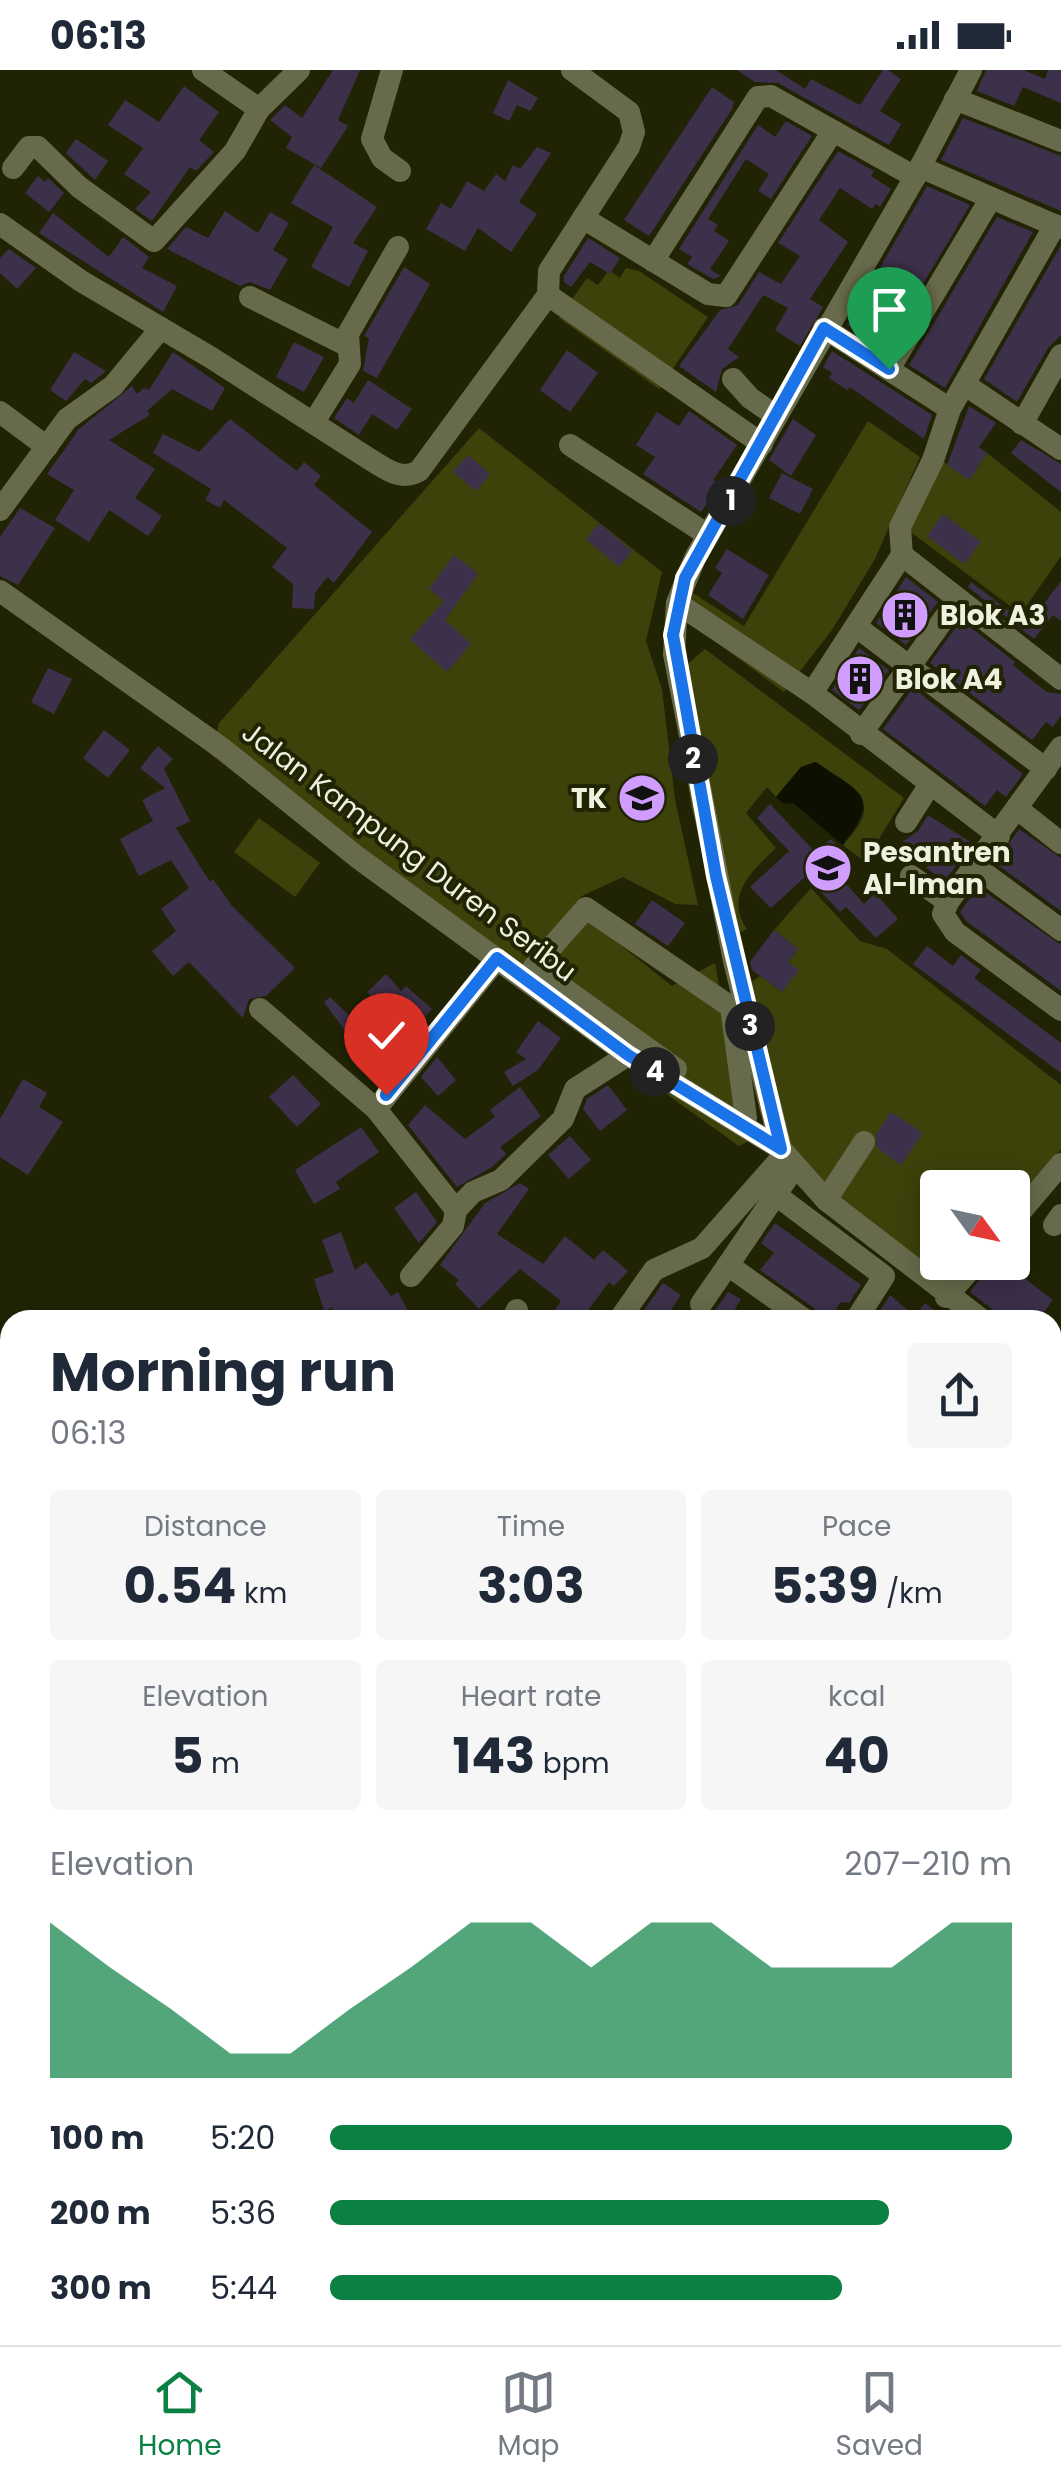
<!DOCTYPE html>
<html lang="en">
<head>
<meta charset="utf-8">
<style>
	:root { --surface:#fff; --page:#f6f6f7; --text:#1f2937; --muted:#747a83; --line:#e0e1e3; --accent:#0b8043 }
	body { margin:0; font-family:Poppins,sans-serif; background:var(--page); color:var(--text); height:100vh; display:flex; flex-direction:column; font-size:38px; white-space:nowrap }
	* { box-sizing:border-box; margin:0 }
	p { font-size:32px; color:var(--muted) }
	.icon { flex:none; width:55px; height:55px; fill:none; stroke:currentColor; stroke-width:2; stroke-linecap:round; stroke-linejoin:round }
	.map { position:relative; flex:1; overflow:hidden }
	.details { position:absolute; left:0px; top:1240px; width:1062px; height:1035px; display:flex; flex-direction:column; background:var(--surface); border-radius:30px 30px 0 0; box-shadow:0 5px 25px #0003 }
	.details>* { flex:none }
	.needle { width:65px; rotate:123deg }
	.tools { position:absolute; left:920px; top:1100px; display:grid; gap:20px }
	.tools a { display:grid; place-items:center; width:110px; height:110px; border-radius:10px; background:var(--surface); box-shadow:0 5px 25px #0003; font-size:50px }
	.pin { position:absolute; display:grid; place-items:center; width:85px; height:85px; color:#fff; margin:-102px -42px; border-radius:50% 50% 50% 0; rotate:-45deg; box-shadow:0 0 10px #0007 }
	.pin .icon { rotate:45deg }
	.km { position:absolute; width:50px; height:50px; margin:-25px; border-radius:50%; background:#222; color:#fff; font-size:28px; line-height:50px; text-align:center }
	.round { display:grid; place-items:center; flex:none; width:105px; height:105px; border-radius:10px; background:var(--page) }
	.headline { display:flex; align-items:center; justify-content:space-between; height:170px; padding:0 50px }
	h1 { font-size:55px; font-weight:700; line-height:75px }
	.stats { display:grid; grid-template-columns:repeat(3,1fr); gap:15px; height:170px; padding:10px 50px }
	.stats div { display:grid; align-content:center; border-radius:10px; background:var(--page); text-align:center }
	.stats b { font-size:50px; font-weight:700 }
	.stats small { font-size:28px; font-weight:400 }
	.stats p { font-size:28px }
	.chart { height:280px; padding:20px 50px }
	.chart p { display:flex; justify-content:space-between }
	.chart svg { width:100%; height:180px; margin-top:10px; fill:var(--accent); opacity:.7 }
	ul { padding:0 50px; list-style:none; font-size:32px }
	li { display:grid; grid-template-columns:160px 120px 1fr; align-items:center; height:75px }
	li i { height:25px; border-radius:12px; background:var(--accent) }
	.status { display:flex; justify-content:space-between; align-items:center; height:70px; padding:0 50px; background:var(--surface); direction:ltr }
	.status svg { height:28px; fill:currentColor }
	.tab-bar { display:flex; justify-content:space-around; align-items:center; height:140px; border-top:2px solid var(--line); background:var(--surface); font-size:28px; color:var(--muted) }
	.tab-bar a { display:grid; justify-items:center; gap:5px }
	.tab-bar .current { color:var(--accent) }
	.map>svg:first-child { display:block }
	.green { fill:#3d410a }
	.water { fill:#0d0f01 }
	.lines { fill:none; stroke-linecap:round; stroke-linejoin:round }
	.canal { stroke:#0d0f01; stroke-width:20 }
	.building { fill:#3d304a }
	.minor { stroke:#676b4b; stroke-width:22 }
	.route-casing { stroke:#fff; stroke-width:20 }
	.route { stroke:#1a73e8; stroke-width:12 }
	.labels { text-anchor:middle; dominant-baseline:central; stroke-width:8; stroke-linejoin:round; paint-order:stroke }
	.poi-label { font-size:28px; font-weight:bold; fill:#eff1df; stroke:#212305; text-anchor:start }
	.street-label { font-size:28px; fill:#eff1df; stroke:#212305 }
</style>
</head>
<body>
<div class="status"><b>06:13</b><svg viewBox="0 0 49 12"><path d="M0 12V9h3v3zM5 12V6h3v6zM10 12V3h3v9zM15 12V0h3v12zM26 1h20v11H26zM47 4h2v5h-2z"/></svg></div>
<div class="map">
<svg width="1061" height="2275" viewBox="0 0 1061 2275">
	<rect width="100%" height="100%" fill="#212305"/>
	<!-- green -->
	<g class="green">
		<polygon points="626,198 639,201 708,247 659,319 559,248 587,208 598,215 609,200 620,208"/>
		<polygon points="868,351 920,387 875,489 832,560 784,622 676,543 679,514 744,556"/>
		<polygon points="479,358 662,502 646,571 662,619 675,729 698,835 675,834 623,807 582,826 513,913 211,685 219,653"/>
		<polygon points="987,383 1061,442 1061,486 1021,544 901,455 940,389 969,410"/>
		<path d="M705 579 904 728 865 792 843 775C855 760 872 745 860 725L816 692 801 697 776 727 767 717 746 743 776 778C752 801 724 826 747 859L727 868 691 736 686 689 668 611Z"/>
		<polygon points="259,748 320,793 295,827 234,782"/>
		<polygon points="811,818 860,871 887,879 1061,1015 1061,1079 1013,1142 1012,1118 938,1118 938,1192 968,1193 940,1223 772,1096 737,921 760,906 782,922 798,900 788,892 798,879 774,860"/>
		<polygon points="584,846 672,916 715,893 747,1072 739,1076 524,922"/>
	</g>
	<!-- water -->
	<path class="water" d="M816 692C860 723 882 724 843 775L793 733 784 734 776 727 801 697Z"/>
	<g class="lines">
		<!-- canal -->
		<polyline class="canal" points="1052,1957 1061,1960"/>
	</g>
	<!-- building -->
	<g class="building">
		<polygon points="333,0 360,0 338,50 348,56 321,98 286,78 292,67 270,50 285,35 302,48"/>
		<polygon points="737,0 776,0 805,19 811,9 860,35 883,0 888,0 901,9 880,41 901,54 889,75 778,13 755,12"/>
		<polygon points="986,0 1024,0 1045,9 1048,0 1061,0 1061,33 1023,17 1014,36 977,21"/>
		<polygon points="508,10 538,28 530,41 517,35 509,51 493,43"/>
		<polygon points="184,16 219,42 199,70 214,82 196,101 190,97 152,151 135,139 151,122 124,104 143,78 108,55 125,30 159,52"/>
		<polygon points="712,17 734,32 732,39 649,166 624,150"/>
		<polygon points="963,48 1061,86 1061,141 941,90"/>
		<polygon points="786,51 812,66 771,129 758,121 769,104 746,89 708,149 718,155 714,161 729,171 710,199 721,206 713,209 687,194 692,187 679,179 758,55 775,67"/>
		<polygon points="76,69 108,91 95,110 66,83"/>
		<polygon points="537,77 551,83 519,132 537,144 511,182 478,158 465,181 426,159 441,133 451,139 467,111 484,121 496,104 505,111 513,95 520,99"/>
		<polygon points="838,81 874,101 871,106 891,119 880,137 876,134 872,139 840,118 819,150 848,172 810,229 823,237 800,276 775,260 788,238 763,225 728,279 739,287 722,299 716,322 679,296 720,240 738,235 759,202 781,214 800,186 778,173"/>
		<polygon points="314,95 377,137 353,173 368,181 349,217 311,197 333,157 291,133"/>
		<polygon points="38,106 45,112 48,108 64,123 49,142 25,123"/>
		<polygon points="927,116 970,135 884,279 847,255"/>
		<polygon points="225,141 258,163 270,142 289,153 273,180 288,189 270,220 250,212 240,216 167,179 186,157 208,168"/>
		<polygon points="53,143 109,187 123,167 149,187 142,198 177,216 163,242 39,163"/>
		<polygon points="997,147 1033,162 945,318 909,295"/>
		<polygon points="588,168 620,188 610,204 590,192 571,217 564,212 564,206"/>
		<polygon points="1061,175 1061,265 1048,278 1017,332 984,309"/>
		<polygon points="9,179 36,198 17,219 0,203 0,188"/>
		<polygon points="404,197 430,214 377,308 363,301 369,268 364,266"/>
		<polygon points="294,272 324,287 304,322 276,307"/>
		<polygon points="567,280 598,303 570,342 540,320"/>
		<polygon points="832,281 932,345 924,369 850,317 847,320 829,308 832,303 823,297"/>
		<polygon points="74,282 106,301 91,313 85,309 66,331 50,320"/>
		<polygon points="173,282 225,318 212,341 172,319 147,341 150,345 109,370 155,399 135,428 162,446 148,466 109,440 89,472 55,450 74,420 47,404 79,359 132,316 137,324 144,318 149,320"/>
		<polygon points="368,310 412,339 397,360 372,344 359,365 334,348 347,328 354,333"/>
		<polygon points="969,336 996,353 979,377 987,383 969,410 947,395"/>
		<polygon points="689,341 737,375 713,410 720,414 701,442 643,404 655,387 636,375 657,342 679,356"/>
		<polygon points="230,349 297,401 304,392 321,406 314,415 372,462 334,513 327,507 315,523 314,539 292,538 293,514 272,497 287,478 224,430 220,438 205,430 211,419 153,383 163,364 199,382"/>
		<polygon points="793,349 816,365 791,406 769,390"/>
		<polygon points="1021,370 1061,394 1061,422 1011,383"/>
		<polygon points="468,385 490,404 476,421 453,402"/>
		<polygon points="782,403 813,419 800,444 769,428"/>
		<polygon points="20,438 55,458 18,515 0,506 0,467"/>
		<polygon points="943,444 981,472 964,494 927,466"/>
		<polygon points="599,453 632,481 619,497 586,469"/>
		<polygon points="727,479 769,505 743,549 708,525 722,503 715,498"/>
		<polygon points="454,485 478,504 445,550 471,574 447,602 410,569 444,531 429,519"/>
		<polygon points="906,507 938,532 906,575 876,553"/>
		<polygon points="1061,511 1061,551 1053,545 1034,569 968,517 971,512 1028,555"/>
		<polygon points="961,550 1015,592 1013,595 1026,606 1047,622 1061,624 1061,645 1053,657 1046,652 1032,670 930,593"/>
		<polygon points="859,578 889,600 859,640 832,620"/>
		<polygon points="48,598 72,609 54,644 31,632"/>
		<polygon points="913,618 1023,704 1006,727 997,720 985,736 883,659"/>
		<polygon points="104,660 130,680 108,708 83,688"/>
		<polygon points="158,676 173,689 164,699 190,751 176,758 210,812 213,809 232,836 295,898 266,926 249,929 243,948 189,892 173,906 152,881 176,861 161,839 189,818 171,790 139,806 120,769 153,751 142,730 165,718 140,698"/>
		<polygon points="770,734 815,782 831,769 846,785 833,799 864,834 875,823 898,849 876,868 846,837 840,842 806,806 771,838 750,817 789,781 757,748"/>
		<polygon points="928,745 972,773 945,811 926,798 930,793 902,772 918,761"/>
		<polygon points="1019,759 1061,788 1061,841 995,793"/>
		<polygon points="978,817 1061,875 1061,921 966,851 960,842"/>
		<polygon points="652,830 685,853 668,876 635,854"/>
		<polygon points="774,860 798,879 788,892 799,900 782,922 752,900 750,892"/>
		<polygon points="927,876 953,896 961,885 981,900 974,908 1061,973 1061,1003 913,894"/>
		<polygon points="386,904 401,921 406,916 432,939 414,959 409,955 364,987 324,932 330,927 353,949 377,932 367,922"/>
		<polygon points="538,951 561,968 538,1000 513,1016 504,1002 526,989 516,982"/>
		<polygon points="437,987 456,1010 438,1026 421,1007"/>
		<polygon points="293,1005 321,1034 297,1057 269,1027"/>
		<polygon points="23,1009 47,1023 39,1037 63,1052 28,1105 0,1087 0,1049"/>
		<polygon points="608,1015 627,1040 600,1061 583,1039 587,1029"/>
		<polygon points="520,1017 541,1046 500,1077 506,1084 492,1097 457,1117 408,1055 425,1035 465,1069 495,1047 490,1040"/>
		<polygon points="891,1042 923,1063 901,1095 877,1078 876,1064"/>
		<polygon points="361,1057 379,1082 336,1112 340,1119 314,1134 295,1100"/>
		<polygon points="570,1066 591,1090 569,1109 548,1085"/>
		<polygon points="520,1113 529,1119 497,1164 543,1194 565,1166 594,1190 603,1180 628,1201 614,1216 609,1212 581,1250 567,1250 554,1241 561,1231 520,1199 479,1239 455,1214 459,1210 440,1195 485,1133"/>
		<polygon points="416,1122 437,1152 419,1173 394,1138"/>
		<polygon points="775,1153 861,1215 849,1233 841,1232 828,1250 820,1250 814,1238 760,1200 774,1183 761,1173"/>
		<polygon points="341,1162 355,1200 366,1192 391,1226 398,1222 413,1250 338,1250 332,1238 324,1241 314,1209 334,1202 322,1170"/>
		<polygon points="992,1192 1022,1192 1015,1201 1053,1230 1038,1250 997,1250 992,1239 970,1222"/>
		<polygon points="663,1213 681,1225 664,1250 637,1250"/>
		<polygon points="728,1222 741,1229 729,1250 698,1250 713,1243"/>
		<polygon points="890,1225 915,1246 925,1233 946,1250 874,1250"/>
	</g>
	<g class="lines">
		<!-- minor -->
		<g class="minor">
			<polyline points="203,0 259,39 299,0"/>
			<polyline points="392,0 372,69 382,88 400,101"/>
			<polyline points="955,29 1061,71"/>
			<polyline points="920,97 1061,158"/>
			<polyline points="13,98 29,77 38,77 79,117 154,171 235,81 259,39"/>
			<polyline points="583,148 708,224 726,226 833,61"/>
			<path d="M0 154 81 211 210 287 371 390C388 400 401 411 419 401L548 225 549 201 629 77 634 62 629 42 572 0"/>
			<polyline points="653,191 758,27 771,26 915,107"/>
			<polyline points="548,225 762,374"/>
			<polyline points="250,227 346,275"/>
			<polyline points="824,258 950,339"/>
			<polyline points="889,299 991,128"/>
			<polyline points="733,309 750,328 776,346"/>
			<polyline points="964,314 1061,379"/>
			<polyline points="0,342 47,377"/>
			<polyline points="314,352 350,294 348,264 398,177"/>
			<polyline points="1022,354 1061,285"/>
			<polyline points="570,375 708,465"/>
			<polyline points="0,440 67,349 113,316 161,258"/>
			<polyline points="902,485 1061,609"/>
			<polyline points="0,521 223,679 357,787 628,985 781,1079 826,1130 982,1250"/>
			<polyline points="677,533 812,623 999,766"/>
			<polyline points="858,558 1046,699"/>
			<polyline points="812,623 902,485 900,457 933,390 950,339 1055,155"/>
			<polyline points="861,664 956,532"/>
			<polyline points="1061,677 948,832 943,844 955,862 1061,940"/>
			<polyline points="1019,740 1061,773"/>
			<polyline points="906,752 929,716"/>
			<polyline points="976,797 1061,860"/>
			<polyline points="911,806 948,832"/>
			<polyline points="260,939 376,1039"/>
			<polyline points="676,999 534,897 586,838 731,937 746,1048"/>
			<polyline points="781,1079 734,891 674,584 677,533 695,488 915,107 971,0"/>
			<polyline points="794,1098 728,1195 805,1250"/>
			<polyline points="776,1125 884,1206 856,1250"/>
			<polyline points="826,1130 864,1072"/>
			<polyline points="456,1140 473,1122 501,1110 563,1049 575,1019 628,985"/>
			<polyline points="1012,1152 1061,1094"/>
			<polyline points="1054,1155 1061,1145"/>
			<polyline points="411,1206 453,1156 456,1140 376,1039 497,889"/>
			<polyline points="946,1227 977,1192"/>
			<polyline points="701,1234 728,1195"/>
			<polyline points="512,1250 517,1240"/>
			<polyline points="619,1250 654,1200 702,1178 784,1085"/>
			<polyline points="1052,1292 1061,1297"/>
			<polyline points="0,1296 4,1299 0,1334"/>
			<polyline points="0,1406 10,1409"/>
			<polyline points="0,1538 10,1527"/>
			<polyline points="1052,1543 1061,1542"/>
			<polyline points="1052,1661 1061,1668"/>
			<polyline points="0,1724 10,1733"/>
			<polyline points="0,1981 10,1982"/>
			<polyline points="0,2131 10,2114"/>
			<polyline points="0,2190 10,2199"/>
			<polyline points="107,2265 118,2275"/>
			<polyline points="621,2265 635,2275"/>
			<polyline points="260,2275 271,2265"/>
			<polyline points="380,2275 388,2265"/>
		</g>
	</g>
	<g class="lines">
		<!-- route casing -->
		<g class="route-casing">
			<polyline id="route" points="386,1025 497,888 628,985 781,1079 716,806 673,565 685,508 824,258 889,299"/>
		</g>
		<!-- route -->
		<use href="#route" class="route"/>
	</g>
	<!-- icons -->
	<defs>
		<g id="building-disc" transform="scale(2.5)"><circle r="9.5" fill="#d09dff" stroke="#212305"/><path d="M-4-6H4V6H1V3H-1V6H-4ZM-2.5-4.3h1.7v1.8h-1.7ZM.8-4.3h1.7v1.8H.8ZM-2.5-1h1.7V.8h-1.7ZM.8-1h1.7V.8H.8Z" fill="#111"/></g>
		<g id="school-disc" transform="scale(2.5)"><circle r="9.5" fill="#d09dff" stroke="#212305"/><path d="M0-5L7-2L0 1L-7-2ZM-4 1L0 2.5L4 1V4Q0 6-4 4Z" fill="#111"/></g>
	</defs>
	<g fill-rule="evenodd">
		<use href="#building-disc" x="905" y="545"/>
		<use href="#building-disc" x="860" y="609"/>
		<use href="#school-disc" x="642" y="728"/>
		<use href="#school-disc" x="828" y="798"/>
	</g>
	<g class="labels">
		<!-- poi labels -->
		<g class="poi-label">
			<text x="940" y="545">Blok A3</text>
			<text x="895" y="609">Blok A4</text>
			<text x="607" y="728" text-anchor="end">TK</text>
			<text x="863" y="782">Pesantren<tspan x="863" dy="32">Al-Iman</tspan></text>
		</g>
		<!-- street labels -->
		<g class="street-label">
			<text transform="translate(409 782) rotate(37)">Jalan Kampung Duren Seribu</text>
		</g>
	</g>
</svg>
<div class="tools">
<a><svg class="needle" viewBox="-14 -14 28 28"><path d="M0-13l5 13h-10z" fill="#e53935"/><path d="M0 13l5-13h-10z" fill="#747a83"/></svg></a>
</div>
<div class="pin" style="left:889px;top:299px;background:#1e9e55"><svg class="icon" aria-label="arrive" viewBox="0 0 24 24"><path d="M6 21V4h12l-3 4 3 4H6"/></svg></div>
<div class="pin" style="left:386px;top:1025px;background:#d93025"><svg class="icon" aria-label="check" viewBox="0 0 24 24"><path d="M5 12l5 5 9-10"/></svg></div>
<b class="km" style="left:731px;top:431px">1</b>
<b class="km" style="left:693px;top:689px">2</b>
<b class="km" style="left:750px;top:956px">3</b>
<b class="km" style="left:655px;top:1002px">4</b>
<section class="details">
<div class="headline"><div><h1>Morning run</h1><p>06:13</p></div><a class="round"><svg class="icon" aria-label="share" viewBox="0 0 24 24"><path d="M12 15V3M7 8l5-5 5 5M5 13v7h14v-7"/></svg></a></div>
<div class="stats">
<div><p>Distance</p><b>0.54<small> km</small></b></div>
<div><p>Time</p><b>3:03</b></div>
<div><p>Pace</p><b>5:39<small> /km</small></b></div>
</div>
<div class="stats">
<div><p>Elevation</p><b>5<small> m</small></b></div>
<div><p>Heart rate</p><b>143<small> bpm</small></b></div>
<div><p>kcal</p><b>40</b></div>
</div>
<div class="chart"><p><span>Elevation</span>207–210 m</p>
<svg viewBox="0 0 160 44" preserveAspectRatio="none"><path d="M0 44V6L10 17L20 27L30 38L40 38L50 27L60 17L70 6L80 6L90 17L100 6L110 6L120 17L130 17L140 17L150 6L160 6V44z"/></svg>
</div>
<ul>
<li><b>100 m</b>5:20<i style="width:100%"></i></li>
<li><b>200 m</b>5:36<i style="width:82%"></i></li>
<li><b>300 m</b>5:44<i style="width:75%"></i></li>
</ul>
</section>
</div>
<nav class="tab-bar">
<a class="current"><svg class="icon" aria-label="home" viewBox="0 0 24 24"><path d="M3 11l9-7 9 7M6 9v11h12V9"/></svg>Home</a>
<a><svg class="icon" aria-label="map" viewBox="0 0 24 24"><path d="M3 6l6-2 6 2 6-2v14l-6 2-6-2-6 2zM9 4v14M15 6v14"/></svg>Map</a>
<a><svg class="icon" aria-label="saved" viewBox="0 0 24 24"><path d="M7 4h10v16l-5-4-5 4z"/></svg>Saved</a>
</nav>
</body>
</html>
